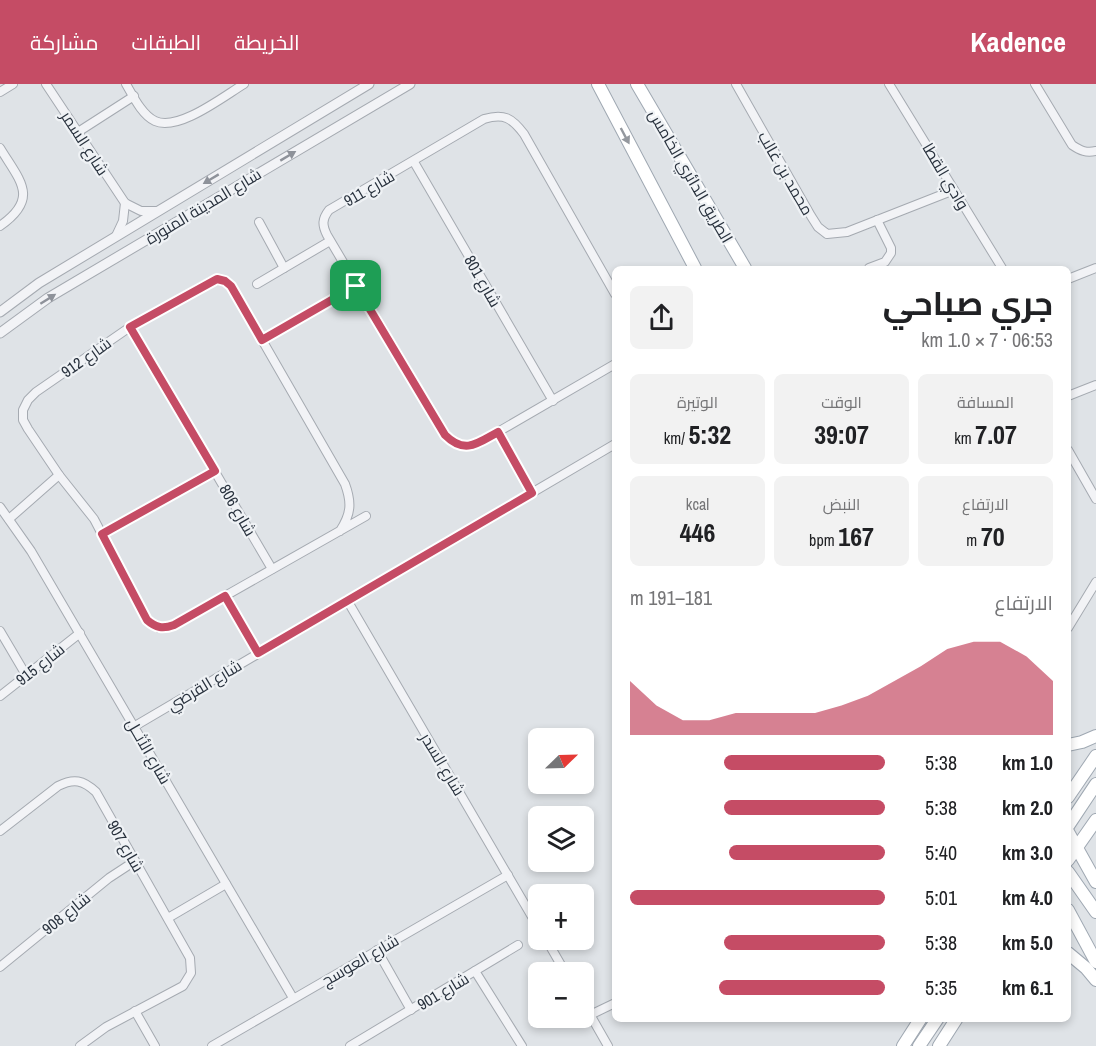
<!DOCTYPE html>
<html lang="ar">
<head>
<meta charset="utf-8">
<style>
	:root { --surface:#fff; --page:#f2f2f2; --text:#202124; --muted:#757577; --accent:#c54c65 }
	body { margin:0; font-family:"Archivo Narrow",Cairo,sans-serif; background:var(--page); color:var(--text); direction:rtl; height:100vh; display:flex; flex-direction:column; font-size:22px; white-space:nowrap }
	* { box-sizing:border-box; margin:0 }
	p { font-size:20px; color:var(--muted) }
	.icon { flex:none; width:33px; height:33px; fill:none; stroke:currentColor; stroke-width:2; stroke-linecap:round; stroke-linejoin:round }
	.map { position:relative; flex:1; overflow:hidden; direction:ltr }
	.drawer { position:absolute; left:612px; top:182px; width:459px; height:756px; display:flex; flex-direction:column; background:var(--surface); border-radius:9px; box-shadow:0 3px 9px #0003; direction:rtl }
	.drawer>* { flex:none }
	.needle { width:39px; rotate:67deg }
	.fabs { position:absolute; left:528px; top:644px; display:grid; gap:12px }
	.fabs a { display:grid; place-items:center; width:66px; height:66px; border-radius:9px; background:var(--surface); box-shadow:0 3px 9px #0003; font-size:30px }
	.pin { position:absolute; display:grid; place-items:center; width:51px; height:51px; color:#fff; margin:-26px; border-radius:12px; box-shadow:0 3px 9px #0006 }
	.round { display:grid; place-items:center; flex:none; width:63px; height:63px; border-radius:9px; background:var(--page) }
	.summary { display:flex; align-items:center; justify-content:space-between; height:102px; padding:0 18px }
	h1 { font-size:33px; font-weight:700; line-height:45px }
	.figures { display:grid; grid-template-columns:repeat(3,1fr); gap:9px; height:102px; padding:6px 18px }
	.figures div { display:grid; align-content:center; border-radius:9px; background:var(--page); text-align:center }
	.figures b { font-size:26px; font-weight:700 }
	.figures small { font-size:16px; font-weight:400 }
	.figures p { font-size:16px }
	.chart { height:168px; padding:12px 18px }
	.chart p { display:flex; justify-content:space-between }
	.chart svg { width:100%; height:108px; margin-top:6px; fill:var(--accent); opacity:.7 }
	ul { padding:0 18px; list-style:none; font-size:20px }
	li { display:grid; grid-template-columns:96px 72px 1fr; align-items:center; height:45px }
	li i { height:15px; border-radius:8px; background:var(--accent) }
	header { display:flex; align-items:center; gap:36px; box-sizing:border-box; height:84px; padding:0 30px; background:var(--accent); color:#fff }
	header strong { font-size:28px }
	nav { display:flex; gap:33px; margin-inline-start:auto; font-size:21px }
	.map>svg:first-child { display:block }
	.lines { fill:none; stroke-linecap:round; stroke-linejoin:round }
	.minor-casing { stroke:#a5aab1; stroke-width:10 }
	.tertiary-casing { stroke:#a5aab1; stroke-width:11 }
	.primary-casing { stroke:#9fa8b2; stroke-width:14 }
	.minor { stroke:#f2f3f6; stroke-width:8 }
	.tertiary { stroke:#f2f3f6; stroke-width:9 }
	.primary { stroke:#fff; stroke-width:12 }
	.oneway { fill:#94989e }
	.oneway2 { fill:#8e929a }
	.route-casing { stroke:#fff; stroke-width:12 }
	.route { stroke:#c54c65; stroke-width:8 }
	.labels { text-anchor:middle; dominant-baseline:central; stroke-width:4.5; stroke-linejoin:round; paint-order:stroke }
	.street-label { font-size:16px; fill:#29323e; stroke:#eff2f5 }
</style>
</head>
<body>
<header>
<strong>Kadence</strong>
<nav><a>الخريطة</a><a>الطبقات</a><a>مشاركة</a></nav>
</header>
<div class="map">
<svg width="1096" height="962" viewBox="0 0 1096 962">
	<rect width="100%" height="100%" fill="#dfe3e7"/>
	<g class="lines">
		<!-- minor casing -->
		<g class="minor-casing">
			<g id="minor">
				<polyline points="46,0 125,119 141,127 158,127"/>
				<path d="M126 0C133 12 142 31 155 37 178 48 224 12 244 0"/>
				<polyline points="736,0 811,132 818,143 827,150 847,148 954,106"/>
				<polyline points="889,0 1002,184"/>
				<path d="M1035 0 1072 61C1081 67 1086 69 1096 67"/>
				<polyline points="0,8 13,0"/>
				<polyline points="78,48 134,12"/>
				<path d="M0 64C20 97 40 114 0 142"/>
				<polyline points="414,78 553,317"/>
				<polyline points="259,138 284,184"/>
				<polyline points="116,152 123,137 125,119"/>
				<polyline points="869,184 885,178 891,169 891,164 877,136"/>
				<polyline points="1068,195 1096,184"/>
				<polyline points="257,200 330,157"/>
				<path d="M615 210 524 50C512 34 504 29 484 35L329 126C322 135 322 141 327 151L441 344C450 359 461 366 479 359L615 280"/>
				<polyline points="130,243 272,485"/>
				<polyline points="262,256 356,202"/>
				<polyline points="1068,312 1096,301"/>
				<polyline points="498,348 532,409"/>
				<polyline points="1068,366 1096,415"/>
				<polyline points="0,423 31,467 293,914"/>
				<polyline points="9,435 59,391"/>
				<path d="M340 447C351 430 352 419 345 400L231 202C224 195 219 195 210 198L130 243 36 308 28 316 23 326V336L28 345 59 391 94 435 147 536 159 544 174 541 366 432"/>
				<polyline points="102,450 215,387"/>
				<polyline points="225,511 258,569"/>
				<polyline points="347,516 538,843"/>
				<polyline points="1068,544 1096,498"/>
				<polyline points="0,547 26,591"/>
				<polyline points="0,612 80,549"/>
				<polyline points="135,642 615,360"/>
				<path d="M0 747 58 702C74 694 83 696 96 708L190 874 191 889 183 902 106 943 80 962"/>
				<polyline points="168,834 226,800"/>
				<polyline points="546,855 565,888"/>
				<polyline points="377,866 411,926"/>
				<polyline points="0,883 109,794 135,777"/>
				<polyline points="475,887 522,962"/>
				<polyline points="584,920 608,962"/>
				<polyline points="135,927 155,962"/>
				<polyline points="590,931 615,919"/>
				<polyline points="212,962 508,791"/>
				<polyline points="350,962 518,861"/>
			</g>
		</g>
		<!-- tertiary casing -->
		<g class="tertiary-casing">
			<g id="tertiary">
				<polyline points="0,228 39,199 369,0"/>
				<polyline points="0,249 48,214 410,0"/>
			</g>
		</g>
		<!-- primary casing -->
		<g class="primary-casing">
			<g id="primary">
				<polyline points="598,0 695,184"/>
				<polyline points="637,0 745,184"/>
				<polyline points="1068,661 1082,658 1096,652"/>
				<polyline points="1068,713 1096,672"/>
				<polyline points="1068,742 1096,700"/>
				<polyline points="1068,748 1096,798"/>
				<polyline points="1068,776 1096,736"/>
				<polyline points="1068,788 1096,828"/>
				<polyline points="1068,826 1096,878"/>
				<polyline points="1068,869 1086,884 1096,896"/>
				<polyline points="903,962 921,934"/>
				<polyline points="919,962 938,934"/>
				<polyline points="939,962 957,934"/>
			</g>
		</g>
		<!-- minor -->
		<use href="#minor" class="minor"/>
		<!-- tertiary -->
		<use href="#tertiary" class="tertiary"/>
		<!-- primary -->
		<use href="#primary" class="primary"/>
	</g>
	<!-- one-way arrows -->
	<defs><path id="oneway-solid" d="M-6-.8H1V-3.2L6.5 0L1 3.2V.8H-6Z" transform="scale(1.5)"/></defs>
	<use class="oneway" href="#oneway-solid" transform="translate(625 52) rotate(62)"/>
	<g class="oneway2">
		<use href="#oneway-solid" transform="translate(288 72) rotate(-31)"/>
		<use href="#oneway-solid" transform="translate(211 95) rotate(149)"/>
		<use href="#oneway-solid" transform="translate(48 215) rotate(-32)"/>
	</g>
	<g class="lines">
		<!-- route casing -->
		<g class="route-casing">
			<path id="route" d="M217 195 225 197 231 202 262 256 356 202 445 351C465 371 478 359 498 348L532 409 258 569 225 512 174 541C163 545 156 544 147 536L102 450 215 387 130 243Z"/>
		</g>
		<!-- route -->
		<use href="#route" class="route"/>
	</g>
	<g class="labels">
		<!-- street labels -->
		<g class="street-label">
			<text transform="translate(85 59) rotate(57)">شارع السمر</text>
			<text transform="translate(786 89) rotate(60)">محمد بن غالب</text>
			<text transform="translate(691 92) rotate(60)">الطريق الدائري الخامس</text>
			<text transform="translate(946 92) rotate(59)">وادي القطا</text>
			<text transform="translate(369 104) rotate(-30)">شارع 911</text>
			<text transform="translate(203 122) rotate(-31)">شارع المدينة المنورة</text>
			<text transform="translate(483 197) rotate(60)">شارع 801</text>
			<text transform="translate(86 273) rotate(-35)">شارع 912</text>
			<text transform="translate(238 426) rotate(60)">شارع 806</text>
			<text transform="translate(40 580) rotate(-38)">شارع 915</text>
			<text transform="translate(204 601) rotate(-31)">شارع القرضي</text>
			<text transform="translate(149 667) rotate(60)">شارع الأثــل</text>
			<text transform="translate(443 680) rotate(59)">شارع السدر</text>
			<text transform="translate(126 762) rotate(60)">شارع 907</text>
			<text transform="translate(66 829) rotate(-39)">شارع 908</text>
			<text transform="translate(360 876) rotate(-30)">شارع العوسج</text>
			<text transform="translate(443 907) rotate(-31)">شارع 901</text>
		</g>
	</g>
</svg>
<div class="fabs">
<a><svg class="needle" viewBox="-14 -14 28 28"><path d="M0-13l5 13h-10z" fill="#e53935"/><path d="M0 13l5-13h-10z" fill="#757577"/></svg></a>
<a><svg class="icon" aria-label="layers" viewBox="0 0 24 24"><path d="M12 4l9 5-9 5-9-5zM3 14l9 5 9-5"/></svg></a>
<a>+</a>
<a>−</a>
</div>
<div class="pin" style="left:356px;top:202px;background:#1e9e55"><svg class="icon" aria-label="arrive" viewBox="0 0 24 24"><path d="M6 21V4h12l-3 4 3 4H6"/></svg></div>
<section class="drawer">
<div class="summary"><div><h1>جري صباحي</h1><p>06:53 · 7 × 1.0 km</p></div><a class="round"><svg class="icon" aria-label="share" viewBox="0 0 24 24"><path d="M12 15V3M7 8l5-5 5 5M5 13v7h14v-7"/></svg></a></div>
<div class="figures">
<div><p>المسافة</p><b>7.07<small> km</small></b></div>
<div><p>الوقت</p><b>39:07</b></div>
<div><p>الوتيرة</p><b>5:32<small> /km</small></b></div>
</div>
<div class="figures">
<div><p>الارتفاع</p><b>70<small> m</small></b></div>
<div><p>النبض</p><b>167<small> bpm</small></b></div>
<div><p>kcal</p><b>446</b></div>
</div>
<div class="chart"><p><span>الارتفاع</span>181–191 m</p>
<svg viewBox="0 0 160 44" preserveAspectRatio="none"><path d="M0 44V22L10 32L20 38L30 38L40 35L50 35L60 35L70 35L80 32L90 28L100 22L110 16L120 9L130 6L140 6L150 12L160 22V44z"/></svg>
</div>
<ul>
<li><b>1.0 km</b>5:38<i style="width:63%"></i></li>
<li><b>2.0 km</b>5:38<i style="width:63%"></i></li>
<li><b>3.0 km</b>5:40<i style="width:61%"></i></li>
<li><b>4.0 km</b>5:01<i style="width:100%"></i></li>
<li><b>5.0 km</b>5:38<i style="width:63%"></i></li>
<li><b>6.1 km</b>5:35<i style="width:65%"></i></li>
</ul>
</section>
</div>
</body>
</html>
